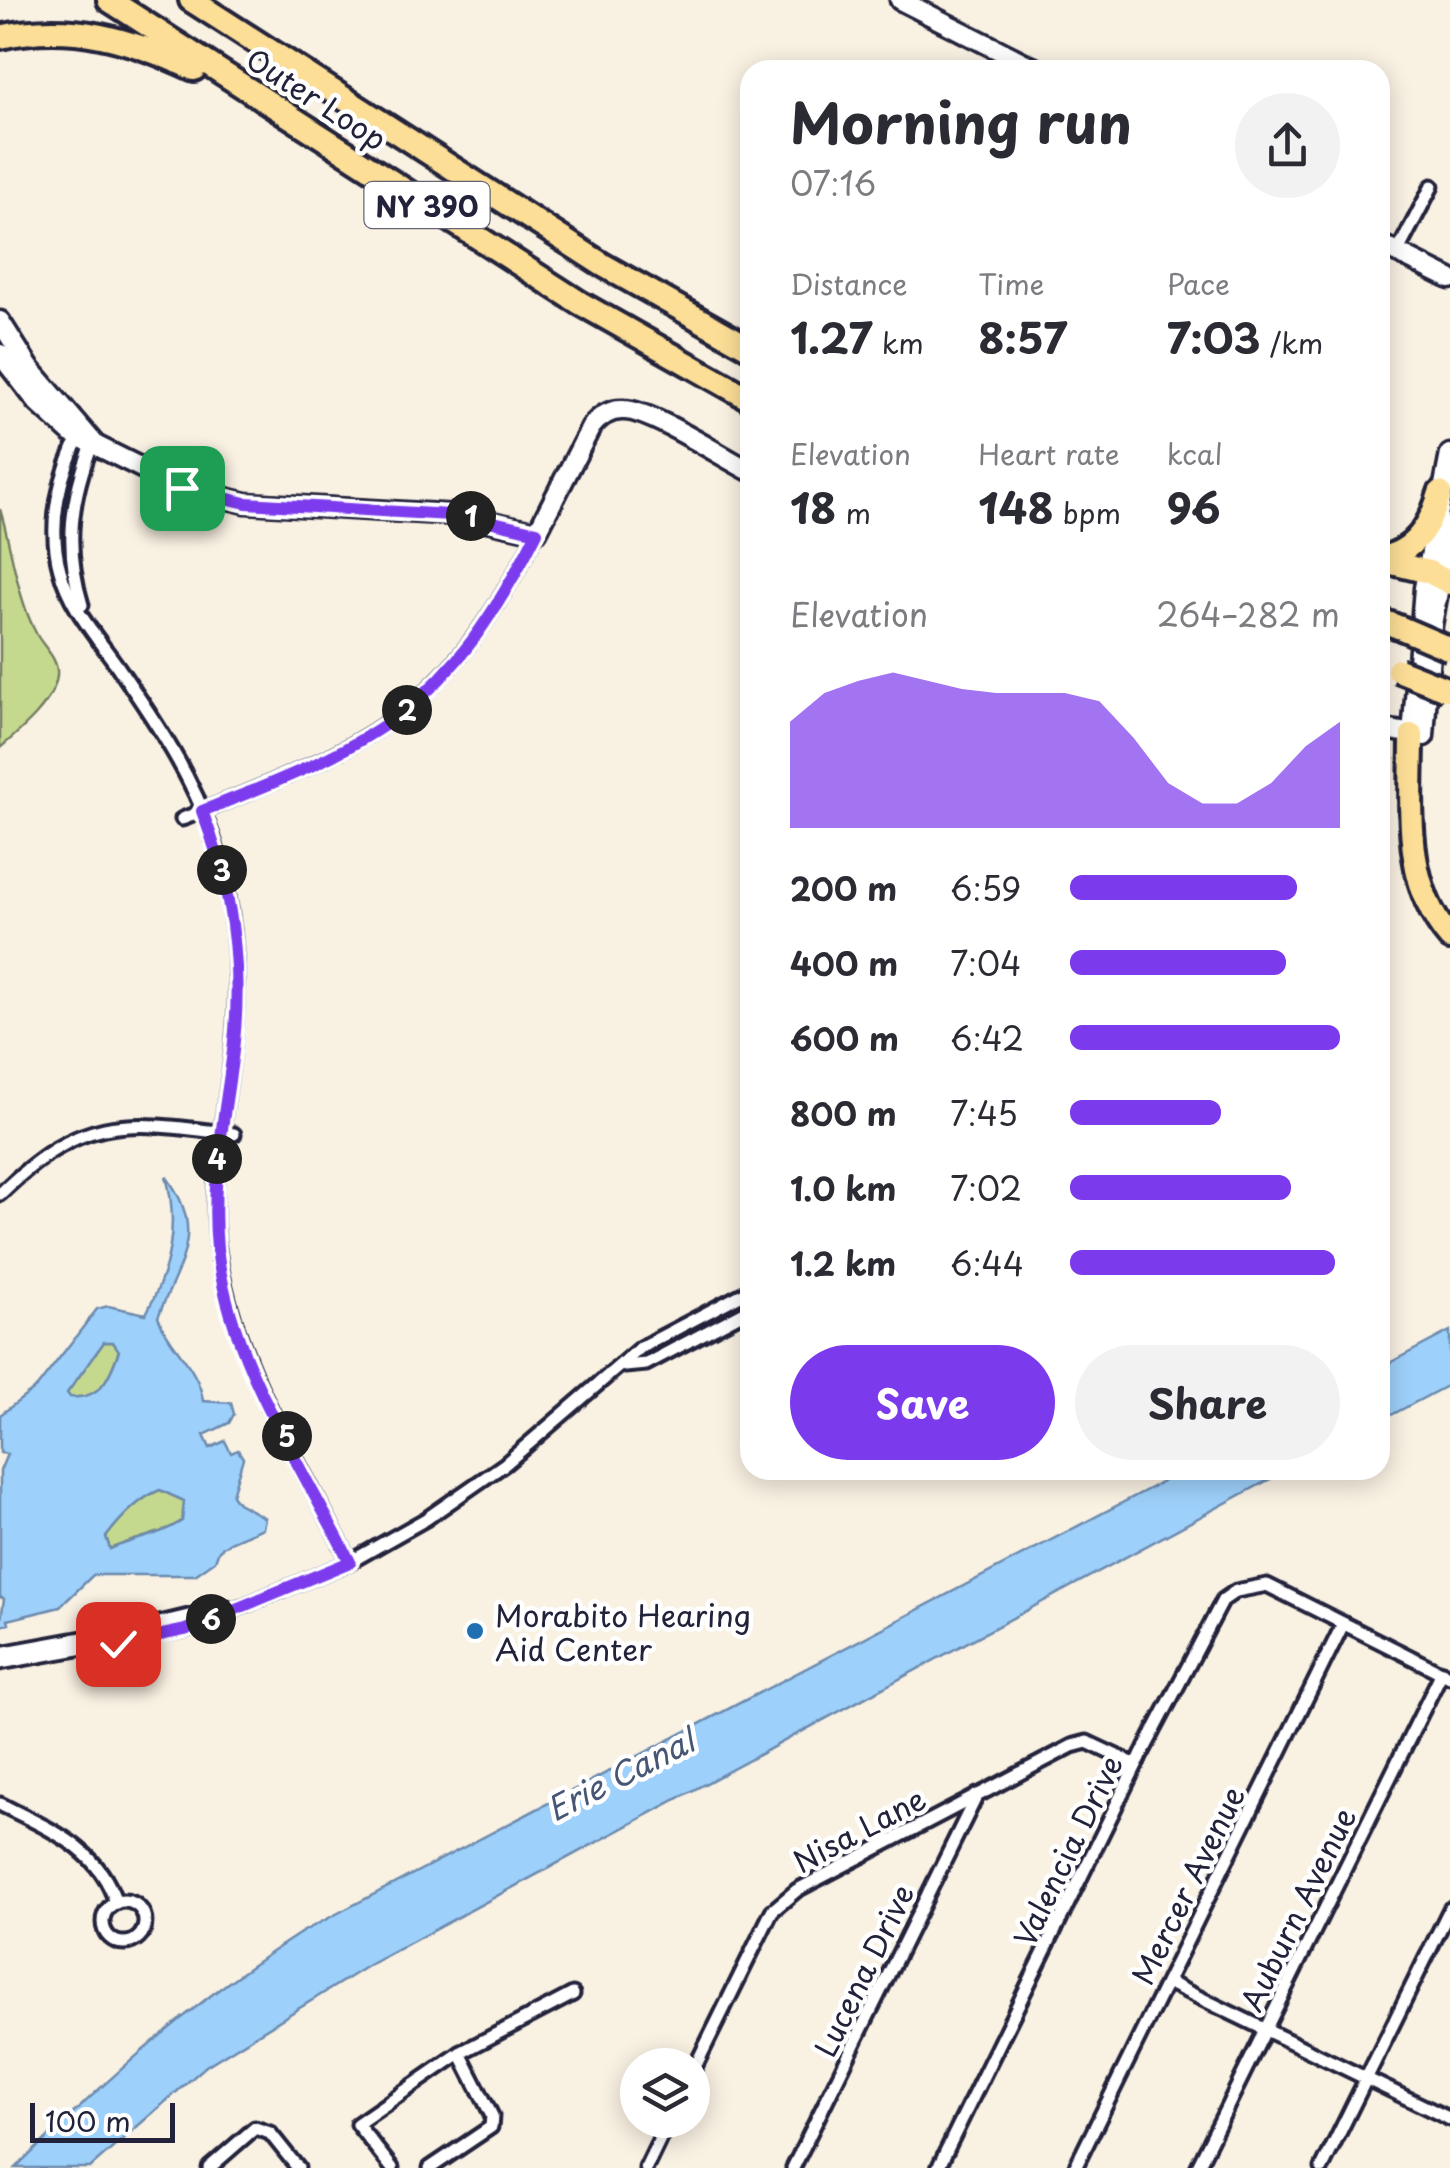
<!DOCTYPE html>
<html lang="en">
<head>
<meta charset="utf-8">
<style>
	:root { --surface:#fff; --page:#f2f2f3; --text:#2b2b33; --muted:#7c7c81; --accent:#7c3aed }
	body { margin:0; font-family:"Playpen Sans",sans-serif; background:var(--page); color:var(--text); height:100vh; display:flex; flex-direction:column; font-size:38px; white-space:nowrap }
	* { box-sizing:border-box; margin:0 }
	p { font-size:32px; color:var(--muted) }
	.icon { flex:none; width:55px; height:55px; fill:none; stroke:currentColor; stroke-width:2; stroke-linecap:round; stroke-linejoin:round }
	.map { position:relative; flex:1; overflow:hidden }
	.sheet { position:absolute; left:740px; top:60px; width:650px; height:1420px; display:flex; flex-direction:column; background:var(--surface); border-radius:30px; box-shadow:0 5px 25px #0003 }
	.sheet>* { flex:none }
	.fabs { position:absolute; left:620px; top:2048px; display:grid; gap:20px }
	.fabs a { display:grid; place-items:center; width:90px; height:90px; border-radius:50%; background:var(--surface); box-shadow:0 5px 25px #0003; font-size:50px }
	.scale { position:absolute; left:30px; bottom:25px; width:145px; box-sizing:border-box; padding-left:10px; border:5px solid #22223b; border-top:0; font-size:28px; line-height:35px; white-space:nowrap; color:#22223b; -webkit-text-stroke:8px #fff; paint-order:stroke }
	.pin { position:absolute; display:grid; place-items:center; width:85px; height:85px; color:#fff; margin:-42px; border-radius:20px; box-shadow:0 5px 15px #0006 }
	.km { position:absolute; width:50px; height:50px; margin:-25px; border-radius:50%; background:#222; color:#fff; font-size:28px; line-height:50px; text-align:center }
	.round { display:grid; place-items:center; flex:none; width:105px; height:105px; border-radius:52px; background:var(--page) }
	.headline { display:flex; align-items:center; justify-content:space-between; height:170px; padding:0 50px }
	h1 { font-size:55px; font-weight:700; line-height:75px }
	.figures { display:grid; grid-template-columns:repeat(3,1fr); gap:15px; height:170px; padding:10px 50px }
	.figures div { display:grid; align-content:center }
	.figures b { font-size:42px; font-weight:700 }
	.figures small { font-size:28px; font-weight:400 }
	.figures p { font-size:28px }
	.chart { height:280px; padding:20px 50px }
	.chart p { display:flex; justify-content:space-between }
	.chart svg { width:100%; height:180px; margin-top:10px; fill:var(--accent); opacity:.7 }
	.cta { display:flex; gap:20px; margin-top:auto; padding:20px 50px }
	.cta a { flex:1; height:115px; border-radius:60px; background:var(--accent); color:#fff; font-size:40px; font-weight:700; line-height:115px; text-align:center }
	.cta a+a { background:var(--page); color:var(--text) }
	ul { padding:0 50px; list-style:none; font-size:32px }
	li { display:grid; grid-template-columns:160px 120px 1fr; align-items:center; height:75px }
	li i { height:25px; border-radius:12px; background:var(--accent) }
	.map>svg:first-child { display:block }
	.green { fill:#c5d98e; stroke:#747e64; stroke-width:2.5 }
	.water { fill:#9dd0fa; stroke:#6c8aae; stroke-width:2.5; fill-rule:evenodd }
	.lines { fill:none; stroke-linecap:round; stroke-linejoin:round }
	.street-casing { stroke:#22223b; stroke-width:19 }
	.secondary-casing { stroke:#22223b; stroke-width:25 }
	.highway-casing { stroke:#22223b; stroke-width:30 }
	.street { stroke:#fff; stroke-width:11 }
	.secondary { stroke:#fff; stroke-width:18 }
	.highway { stroke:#fcde96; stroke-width:22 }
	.highway-bridge-casing { stroke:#22223b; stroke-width:30; stroke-linecap:butt }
	.highway-bridge { stroke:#fcde96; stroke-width:22 }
	.route-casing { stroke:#fff; stroke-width:20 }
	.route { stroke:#7c3aed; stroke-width:12 }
	.poi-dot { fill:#1f6fb2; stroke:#fff; stroke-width:4 }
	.labels { text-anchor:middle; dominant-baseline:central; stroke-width:9; stroke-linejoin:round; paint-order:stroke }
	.shield { fill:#fff; stroke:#646476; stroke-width:2.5 }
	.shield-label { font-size:28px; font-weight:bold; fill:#22223b }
	.street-label { font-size:30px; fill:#22223b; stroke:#fff }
	.poi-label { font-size:30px; fill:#22223b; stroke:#fff; text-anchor:start }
	.water-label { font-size:32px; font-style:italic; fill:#475674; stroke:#fff }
</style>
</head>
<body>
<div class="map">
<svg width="1450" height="2168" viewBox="0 0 1450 2168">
	<rect width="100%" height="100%" fill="#f9f1e2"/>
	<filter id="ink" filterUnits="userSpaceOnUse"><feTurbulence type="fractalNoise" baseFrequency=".01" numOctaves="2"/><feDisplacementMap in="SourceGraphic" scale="20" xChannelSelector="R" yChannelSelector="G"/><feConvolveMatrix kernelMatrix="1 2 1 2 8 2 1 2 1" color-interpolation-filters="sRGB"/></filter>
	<g filter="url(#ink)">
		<!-- green -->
		<g class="green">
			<path d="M0 509C12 549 17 598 37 635 44 648 59 659 57 676 54 703 20 731 0 748Z"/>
			<path d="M104 1342H113L119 1350C110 1376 102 1400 70 1398L67 1393Z"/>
			<path d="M160 1490 185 1501 182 1521C159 1536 136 1537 110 1549L106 1537C119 1519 139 1498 160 1490Z"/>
		</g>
		<!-- water -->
		<g class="water">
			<path d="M166 1176C207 1232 180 1261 158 1317 170 1349 199 1367 203 1401L231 1403 234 1414 229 1423 204 1435 210 1448 225 1441 231 1453 238 1450 243 1458 232 1495 238 1503 265 1518 263 1528 230 1542 219 1550 215 1561 195 1575H93L60 1607 8 1620 9 1624 0 1626 4 1599 0 1597V1471L7 1454 0 1453V1415L37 1387 97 1309 108 1306 146 1314C170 1269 179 1225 166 1176ZM104 1342H113L119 1351C110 1376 101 1400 70 1397L67 1393ZM160 1490 184 1501 182 1521C159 1536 136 1538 110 1549L106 1537C119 1520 139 1498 160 1490Z"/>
			<polygon points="1450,1331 1450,1384 1380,1421 1380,1368"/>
			<path d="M1185 1470H1287L369 1965 206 2066 90 2168H16C109 2077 192 2002 302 1932Z"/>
		</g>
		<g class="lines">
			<!-- street casing -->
			<g class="street-casing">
				<g id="street">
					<polyline points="1397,253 1432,186"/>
					<path d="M82 431C60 472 47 524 60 570 69 606 97 637 118 667 155 721 192 775 213 838 235 906 241 977 233 1048 226 1116 208 1181 218 1250 233 1362 301 1463 350 1562"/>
					<path d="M82 605C64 546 71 497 93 442"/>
					<path d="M182 819C368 745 443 719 537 532"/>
					<path d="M0 1194C84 1112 126 1121 234 1134"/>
					<polyline points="625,1366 646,1364 750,1309"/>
					<polyline points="0,1653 143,1627 226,1607"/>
					<polyline points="0,1663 185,1630 350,1562 426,1519 505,1464 640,1348 750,1290"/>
					<path d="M0 1804C48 1829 99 1847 116 1903"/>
					<circle cx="124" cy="1922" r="21"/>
					<polyline points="1167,1982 1450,2119"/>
					<polyline points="460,2053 573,1994"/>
					<polyline points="692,2073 772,1911 797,1890 1072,1746 1087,1742 1136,1765"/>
					<polyline points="209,2168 255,2128 270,2133 298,2168"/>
					<polyline points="392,2168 357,2124 460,2053 492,2116 491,2127 430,2168"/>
					<polyline points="646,2168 669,2120"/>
					<polyline points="793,2168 977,1795"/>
					<polyline points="938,2168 1136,1765 1223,1600 1236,1591 1267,1585 1450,1677"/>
					<polyline points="1075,2168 1343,1624"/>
					<polyline points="1197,2168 1442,1672"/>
					<polyline points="1322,2168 1450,1909"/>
				</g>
			</g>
			<!-- secondary casing -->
			<g class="secondary-casing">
				<g id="secondary">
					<polyline points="900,0 1038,70"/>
					<polyline points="1380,244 1450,279"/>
					<polyline points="0,321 29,367 93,442"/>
					<path d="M0 354 38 403 71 433 182 488 246 503 459 515 537 532 591 427C599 417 609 409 624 410 651 410 722 457 750 471"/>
					<polyline points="1380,728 1424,736 1432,625 1450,526"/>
					<polyline points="1412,735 1424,588 1450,454"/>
				</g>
			</g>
			<!-- highway casing -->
			<g class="highway-casing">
				<g id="highway">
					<polyline points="109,0 580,303 750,399"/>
					<polyline points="191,0 603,265 750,348"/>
					<path d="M0 37C71 21 130 39 194 69"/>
					<path d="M1380 558C1415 553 1431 524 1440 493"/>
					<polyline points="1380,560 1429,572 1450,583"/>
					<polyline points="1380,620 1401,628"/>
					<path d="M1412 735C1412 804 1402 883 1450 938"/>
				</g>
			</g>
			<!-- street -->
			<use href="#street" class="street"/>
			<!-- secondary -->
			<use href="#secondary" class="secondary"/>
			<!-- highway -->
			<use href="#highway" class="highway"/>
			<!-- highway-bridge casing -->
			<g class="highway-bridge-casing">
				<g id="highway-bridge">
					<polyline points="1401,628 1450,649"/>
					<polyline points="1398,670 1446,689"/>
				</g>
			</g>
			<!-- highway-bridge -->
			<use href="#highway-bridge" class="highway-bridge"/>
		</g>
	</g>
	<g class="lines" filter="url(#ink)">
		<!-- route casing -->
		<g class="route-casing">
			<path id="route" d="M118 1644 185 1630 350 1562C301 1464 229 1360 217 1248 210 1180 225 1117 233 1051 243 969 232 888 202 811 380 742 449 708 537 532L467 516 246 503 182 488"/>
		</g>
		<!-- route -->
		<use href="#route" class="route"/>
	</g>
	<!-- markers -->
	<circle class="poi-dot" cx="475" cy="1631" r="10"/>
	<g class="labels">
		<!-- shield labels -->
		<rect class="shield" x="364.5" y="182" width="125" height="46" rx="8"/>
		<g class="shield-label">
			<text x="427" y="205">NY 390</text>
		</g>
		<!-- street labels -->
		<g class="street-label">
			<text transform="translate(317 98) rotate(33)">Outer Loop</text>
			<text transform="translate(859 1829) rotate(-28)">Nisa Lane</text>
			<text transform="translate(1067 1850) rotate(-64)">Valencia Drive</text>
			<text transform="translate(1187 1885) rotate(-64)">Mercer Avenue</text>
			<text transform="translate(1297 1909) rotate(-64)">Auburn Avenue</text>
			<text transform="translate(863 1970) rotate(-64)">Lucena Drive</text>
		</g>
		<!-- poi labels -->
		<g class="poi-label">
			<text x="495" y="1614">Morabito Hearing<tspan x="495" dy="34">Aid Center</tspan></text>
		</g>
		<!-- water labels -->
		<g class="water-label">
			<text transform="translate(620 1774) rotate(-27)">Erie Canal</text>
		</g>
	</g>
</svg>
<div class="fabs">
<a><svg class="icon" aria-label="layers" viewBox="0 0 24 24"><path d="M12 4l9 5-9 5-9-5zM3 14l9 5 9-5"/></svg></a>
</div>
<div class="scale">100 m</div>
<div class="pin" style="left:182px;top:488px;background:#1e9e55"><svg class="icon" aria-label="arrive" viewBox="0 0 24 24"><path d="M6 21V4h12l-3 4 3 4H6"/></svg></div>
<div class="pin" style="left:118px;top:1644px;background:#d93025"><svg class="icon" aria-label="check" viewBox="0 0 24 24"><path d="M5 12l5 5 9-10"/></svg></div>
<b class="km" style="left:471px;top:516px">1</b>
<b class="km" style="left:407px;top:710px">2</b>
<b class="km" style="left:222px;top:870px">3</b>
<b class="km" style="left:217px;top:1159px">4</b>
<b class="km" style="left:287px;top:1436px">5</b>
<b class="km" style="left:211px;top:1619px">6</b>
<section class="sheet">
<div class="headline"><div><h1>Morning run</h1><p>07:16</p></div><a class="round"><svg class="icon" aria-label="share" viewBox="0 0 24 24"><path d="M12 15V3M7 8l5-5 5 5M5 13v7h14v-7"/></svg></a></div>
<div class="figures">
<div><p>Distance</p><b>1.27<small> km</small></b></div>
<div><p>Time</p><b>8:57</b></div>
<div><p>Pace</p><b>7:03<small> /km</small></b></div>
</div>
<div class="figures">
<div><p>Elevation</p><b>18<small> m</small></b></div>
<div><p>Heart rate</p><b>148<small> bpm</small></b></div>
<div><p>kcal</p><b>96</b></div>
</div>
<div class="chart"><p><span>Elevation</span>264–282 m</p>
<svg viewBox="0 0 160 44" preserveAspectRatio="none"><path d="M0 44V18L10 11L20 8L30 6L40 8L50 10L60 11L70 11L80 11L90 13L100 22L110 33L120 38L130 38L140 33L150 24L160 18V44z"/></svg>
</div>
<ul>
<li><b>200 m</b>6:59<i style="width:84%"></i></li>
<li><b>400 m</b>7:04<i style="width:80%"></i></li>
<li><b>600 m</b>6:42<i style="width:100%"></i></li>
<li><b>800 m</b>7:45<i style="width:56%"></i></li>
<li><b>1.0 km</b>7:02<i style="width:82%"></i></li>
<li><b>1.2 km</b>6:44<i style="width:98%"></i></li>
</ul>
<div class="cta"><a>Save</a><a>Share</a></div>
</section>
</div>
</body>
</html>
